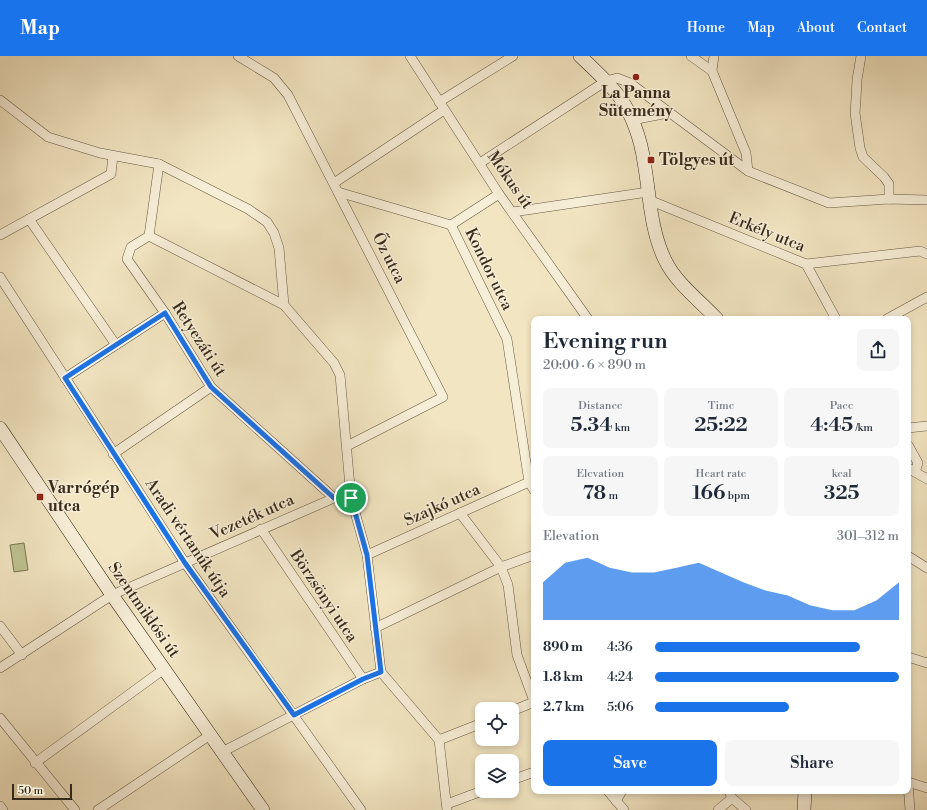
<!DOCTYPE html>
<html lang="en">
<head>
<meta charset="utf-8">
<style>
	:root { --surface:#fff; --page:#f6f6f7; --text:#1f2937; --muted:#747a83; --accent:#1a73e8 }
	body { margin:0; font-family:"Libre Bodoni",serif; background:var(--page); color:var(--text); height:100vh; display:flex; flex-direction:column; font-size:15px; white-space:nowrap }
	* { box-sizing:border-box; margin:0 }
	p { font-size:13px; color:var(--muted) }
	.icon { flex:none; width:22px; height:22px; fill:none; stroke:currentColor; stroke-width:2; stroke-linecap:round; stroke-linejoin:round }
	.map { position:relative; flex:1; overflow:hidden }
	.sheet { position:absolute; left:531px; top:260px; width:380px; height:478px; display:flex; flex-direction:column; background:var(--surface); border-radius:8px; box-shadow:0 2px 6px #0003 }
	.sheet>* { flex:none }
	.tools { position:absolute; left:475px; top:646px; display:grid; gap:8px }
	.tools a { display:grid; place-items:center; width:44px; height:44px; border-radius:8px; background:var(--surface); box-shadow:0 2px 6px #0003; font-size:20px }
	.scale { position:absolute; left:12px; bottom:10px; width:60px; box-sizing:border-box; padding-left:4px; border:2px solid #382b1a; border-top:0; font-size:11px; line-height:14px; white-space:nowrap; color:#382b1a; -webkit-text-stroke:3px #f7eed7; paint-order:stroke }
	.pin { position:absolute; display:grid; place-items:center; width:34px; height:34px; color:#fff; margin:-17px; border:2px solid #fff; border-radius:50%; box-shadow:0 1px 4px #0007 }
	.round { display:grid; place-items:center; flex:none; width:42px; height:42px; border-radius:8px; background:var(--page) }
	.headline { display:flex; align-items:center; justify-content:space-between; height:68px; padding:0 12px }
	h1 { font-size:22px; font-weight:600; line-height:30px }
	.stats { display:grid; grid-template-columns:repeat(3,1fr); gap:6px; height:68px; padding:4px 12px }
	.stats div { display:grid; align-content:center; border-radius:8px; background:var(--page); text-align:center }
	.stats b { font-size:20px; font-weight:600 }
	.stats small { font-size:11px; font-weight:400 }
	.stats p { font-size:11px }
	.chart { height:112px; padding:8px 12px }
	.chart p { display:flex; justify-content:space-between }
	.chart svg { width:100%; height:72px; margin-top:4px; fill:var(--accent); opacity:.7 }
	.cta { display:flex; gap:8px; margin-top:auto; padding:8px 12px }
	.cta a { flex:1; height:46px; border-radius:8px; background:var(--accent); color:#fff; font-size:16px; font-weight:600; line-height:46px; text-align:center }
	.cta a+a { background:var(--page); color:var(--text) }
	ul { padding:0 12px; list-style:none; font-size:13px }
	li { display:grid; grid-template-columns:64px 48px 1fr; align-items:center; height:30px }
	li i { height:10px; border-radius:5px; background:var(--accent) }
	header { display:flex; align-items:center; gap:24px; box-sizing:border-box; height:56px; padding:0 20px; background:var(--accent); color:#fff }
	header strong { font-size:19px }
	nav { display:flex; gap:22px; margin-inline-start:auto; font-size:14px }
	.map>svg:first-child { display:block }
	.green { fill:#bdc391; stroke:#7a7756 }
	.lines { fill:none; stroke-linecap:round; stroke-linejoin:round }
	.street-casing { stroke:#665a44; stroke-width:10 }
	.secondary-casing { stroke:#382b1a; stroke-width:14 }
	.street { stroke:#f7eed7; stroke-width:9 }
	.secondary { stroke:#f7eed7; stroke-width:13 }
	.route-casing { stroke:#fff; stroke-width:8 }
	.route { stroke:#1a73e8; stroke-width:5 }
	.poi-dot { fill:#8f2418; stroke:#f7eed7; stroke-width:1.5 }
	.labels { text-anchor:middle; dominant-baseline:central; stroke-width:3; stroke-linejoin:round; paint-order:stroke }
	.poi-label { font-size:16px; font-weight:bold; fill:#382b1a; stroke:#f7eed7; text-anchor:start }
	.street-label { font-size:16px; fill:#382b1a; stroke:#f7eed7 }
</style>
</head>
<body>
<header>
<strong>Map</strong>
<nav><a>Home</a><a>Map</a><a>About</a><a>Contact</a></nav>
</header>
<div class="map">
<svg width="927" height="754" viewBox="0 0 927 754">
	<rect width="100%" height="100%" fill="#f2e5c2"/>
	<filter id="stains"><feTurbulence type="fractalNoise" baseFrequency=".005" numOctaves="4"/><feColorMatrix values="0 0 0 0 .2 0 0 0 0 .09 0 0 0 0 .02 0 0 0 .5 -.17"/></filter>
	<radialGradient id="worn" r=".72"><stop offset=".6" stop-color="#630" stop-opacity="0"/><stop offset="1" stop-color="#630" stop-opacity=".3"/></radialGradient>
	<!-- green -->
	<polygon class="green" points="24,487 28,514 14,516 10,489"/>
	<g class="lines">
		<!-- street casing -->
		<g class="street-casing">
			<g id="street">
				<polyline points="238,0 274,22 288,39 443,341 347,390"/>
				<polyline points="410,0 499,138 588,263"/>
				<polyline points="691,0 712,15"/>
				<polyline points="714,0 712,15 746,97 748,115"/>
				<polyline points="861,0 857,24 856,43 855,57 860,92 863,101 884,121 889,128 889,143"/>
				<polyline points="0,44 48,81 100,97 159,108 248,153 267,166 274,177 279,192 284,249 334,307 340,319 351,442 367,499 381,616 439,684 447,754"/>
				<polyline points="439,46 513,0"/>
				<polyline points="632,64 668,57"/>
				<polyline points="480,107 606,25 617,22 630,27 748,115 829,147 889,143 927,144"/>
				<polyline points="159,108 149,180 131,191 127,203 165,257 211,331 334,442"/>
				<polyline points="334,127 444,54"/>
				<polyline points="338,136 451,169 499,138"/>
				<polyline points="649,144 806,208 920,195 927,198"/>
				<polyline points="513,156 648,136"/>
				<polyline points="29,163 116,289"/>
				<polyline points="451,169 507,283 529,426 534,434"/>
				<polyline points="0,179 111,118 113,100"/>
				<polyline points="149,180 284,249"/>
				<polyline points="806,208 836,263"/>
				<polyline points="0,221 185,507 361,754"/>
				<polyline points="887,263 927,241"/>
				<polyline points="65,322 165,257"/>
				<polyline points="908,372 927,370"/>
				<polyline points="908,389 918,407 915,416"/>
				<polyline points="113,398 211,331"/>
				<polyline points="908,412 927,423"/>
				<polyline points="460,457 501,511 508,529 517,599 534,645"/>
				<polyline points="261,473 363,623"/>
				<polyline points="367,499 529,426 534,425"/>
				<polyline points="908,500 927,512"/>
				<polyline points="0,570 22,599"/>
				<polyline points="375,572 501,511 534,499"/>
				<polyline points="908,601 927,607"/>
				<polyline points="0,612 112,539 334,442 351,442"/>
				<polyline points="512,655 534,646"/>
				<polyline points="0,662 75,754"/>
				<polyline points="439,684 482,667"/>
				<polyline points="222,696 363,623 381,616"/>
				<polyline points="35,707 164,613"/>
				<polyline points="512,724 534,716"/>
				<polyline points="908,726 927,732"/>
				<polyline points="908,728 910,754"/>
				<polyline points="608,735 624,754"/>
				<polyline points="729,735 732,742 746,754"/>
				<polyline points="616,745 622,735"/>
				<polyline points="447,748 482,735"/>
				<polyline points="0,750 3,754"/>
				<polyline points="98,754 210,679"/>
				<polyline points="718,754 732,742"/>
			</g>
		</g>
		<!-- secondary casing -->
		<g class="secondary-casing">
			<g id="secondary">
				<path d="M580 0C593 12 607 25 618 39 632 57 641 84 644 106 650 139 650 173 665 204 676 227 700 245 717 263"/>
				<polyline points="0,372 112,539 263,754"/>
				<polyline points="804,754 805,735"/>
			</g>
		</g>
		<!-- street -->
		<use href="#street" class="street"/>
		<!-- secondary -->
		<use href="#secondary" class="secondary"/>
	</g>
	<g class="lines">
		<!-- route casing -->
		<g class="route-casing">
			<polygon id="route" points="165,257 211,331 334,442 351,442 367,499 381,616 363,623 294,659 185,507 65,322"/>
		</g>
		<!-- route -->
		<use href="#route" class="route"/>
	</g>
	<!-- markers -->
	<g class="poi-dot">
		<circle cx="636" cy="21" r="4"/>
		<rect x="647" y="100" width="8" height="8" rx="2"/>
		<rect x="36" y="437" width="8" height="8" rx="2"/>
	</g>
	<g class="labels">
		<!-- poi labels -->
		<g class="poi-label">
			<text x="636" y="37" text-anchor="middle">La Panna<tspan x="636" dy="18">Sütemény</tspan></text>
			<text x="659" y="104">Tölgyes út</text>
			<text x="48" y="432">Varrógép<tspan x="48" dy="18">utca</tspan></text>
		</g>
		<!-- street labels -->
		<g class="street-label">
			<text transform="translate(510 124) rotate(55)">Mókus út</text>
			<text transform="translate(767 176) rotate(22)">Erkély utca</text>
			<text transform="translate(389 202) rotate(63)">Őz utca</text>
			<text transform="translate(489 213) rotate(64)">Kondor utca</text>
			<text transform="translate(199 283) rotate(57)">Retyezáti út</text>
			<text transform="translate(442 449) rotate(-24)">Szajkó utca</text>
			<text transform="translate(252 461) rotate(-24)">Vezeték utca</text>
			<text transform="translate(188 482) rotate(56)">Aradi vértanúk útja</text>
			<text transform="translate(324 540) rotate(56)">Börzsönyi utca</text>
			<text transform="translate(144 554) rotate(55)">Szentmiklósi út</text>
		</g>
	</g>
	<rect width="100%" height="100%" filter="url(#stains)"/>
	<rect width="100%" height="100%" fill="url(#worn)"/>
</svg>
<div class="tools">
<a><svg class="icon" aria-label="locate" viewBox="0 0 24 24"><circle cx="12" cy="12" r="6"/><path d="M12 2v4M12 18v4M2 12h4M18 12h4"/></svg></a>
<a><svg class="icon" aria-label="layers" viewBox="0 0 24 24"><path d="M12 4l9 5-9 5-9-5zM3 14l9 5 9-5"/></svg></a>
</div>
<div class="scale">50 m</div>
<div class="pin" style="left:351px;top:442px;background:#1e9e55"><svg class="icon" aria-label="arrive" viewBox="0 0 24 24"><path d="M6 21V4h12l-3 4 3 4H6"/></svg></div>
<section class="sheet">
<div class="headline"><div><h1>Evening run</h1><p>20:00 · 6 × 890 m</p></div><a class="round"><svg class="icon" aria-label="share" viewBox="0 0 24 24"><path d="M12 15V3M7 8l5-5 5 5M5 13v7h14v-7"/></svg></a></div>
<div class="stats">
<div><p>Distance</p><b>5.34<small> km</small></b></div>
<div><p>Time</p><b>25:22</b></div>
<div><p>Pace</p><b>4:45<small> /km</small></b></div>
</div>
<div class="stats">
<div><p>Elevation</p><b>78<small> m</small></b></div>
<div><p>Heart rate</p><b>166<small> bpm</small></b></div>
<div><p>kcal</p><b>325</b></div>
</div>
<div class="chart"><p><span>Elevation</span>301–312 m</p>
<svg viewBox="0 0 160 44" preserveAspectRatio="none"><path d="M0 44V21L10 9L20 6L30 12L40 15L50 15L60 12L70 9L80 15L90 21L100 26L110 29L120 35L130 38L140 38L150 32L160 21V44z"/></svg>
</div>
<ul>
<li><b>890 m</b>4:36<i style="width:84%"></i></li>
<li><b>1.8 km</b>4:24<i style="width:100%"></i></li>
<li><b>2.7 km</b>5:06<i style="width:55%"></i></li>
</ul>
<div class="cta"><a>Save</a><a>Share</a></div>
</section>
</div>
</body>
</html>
